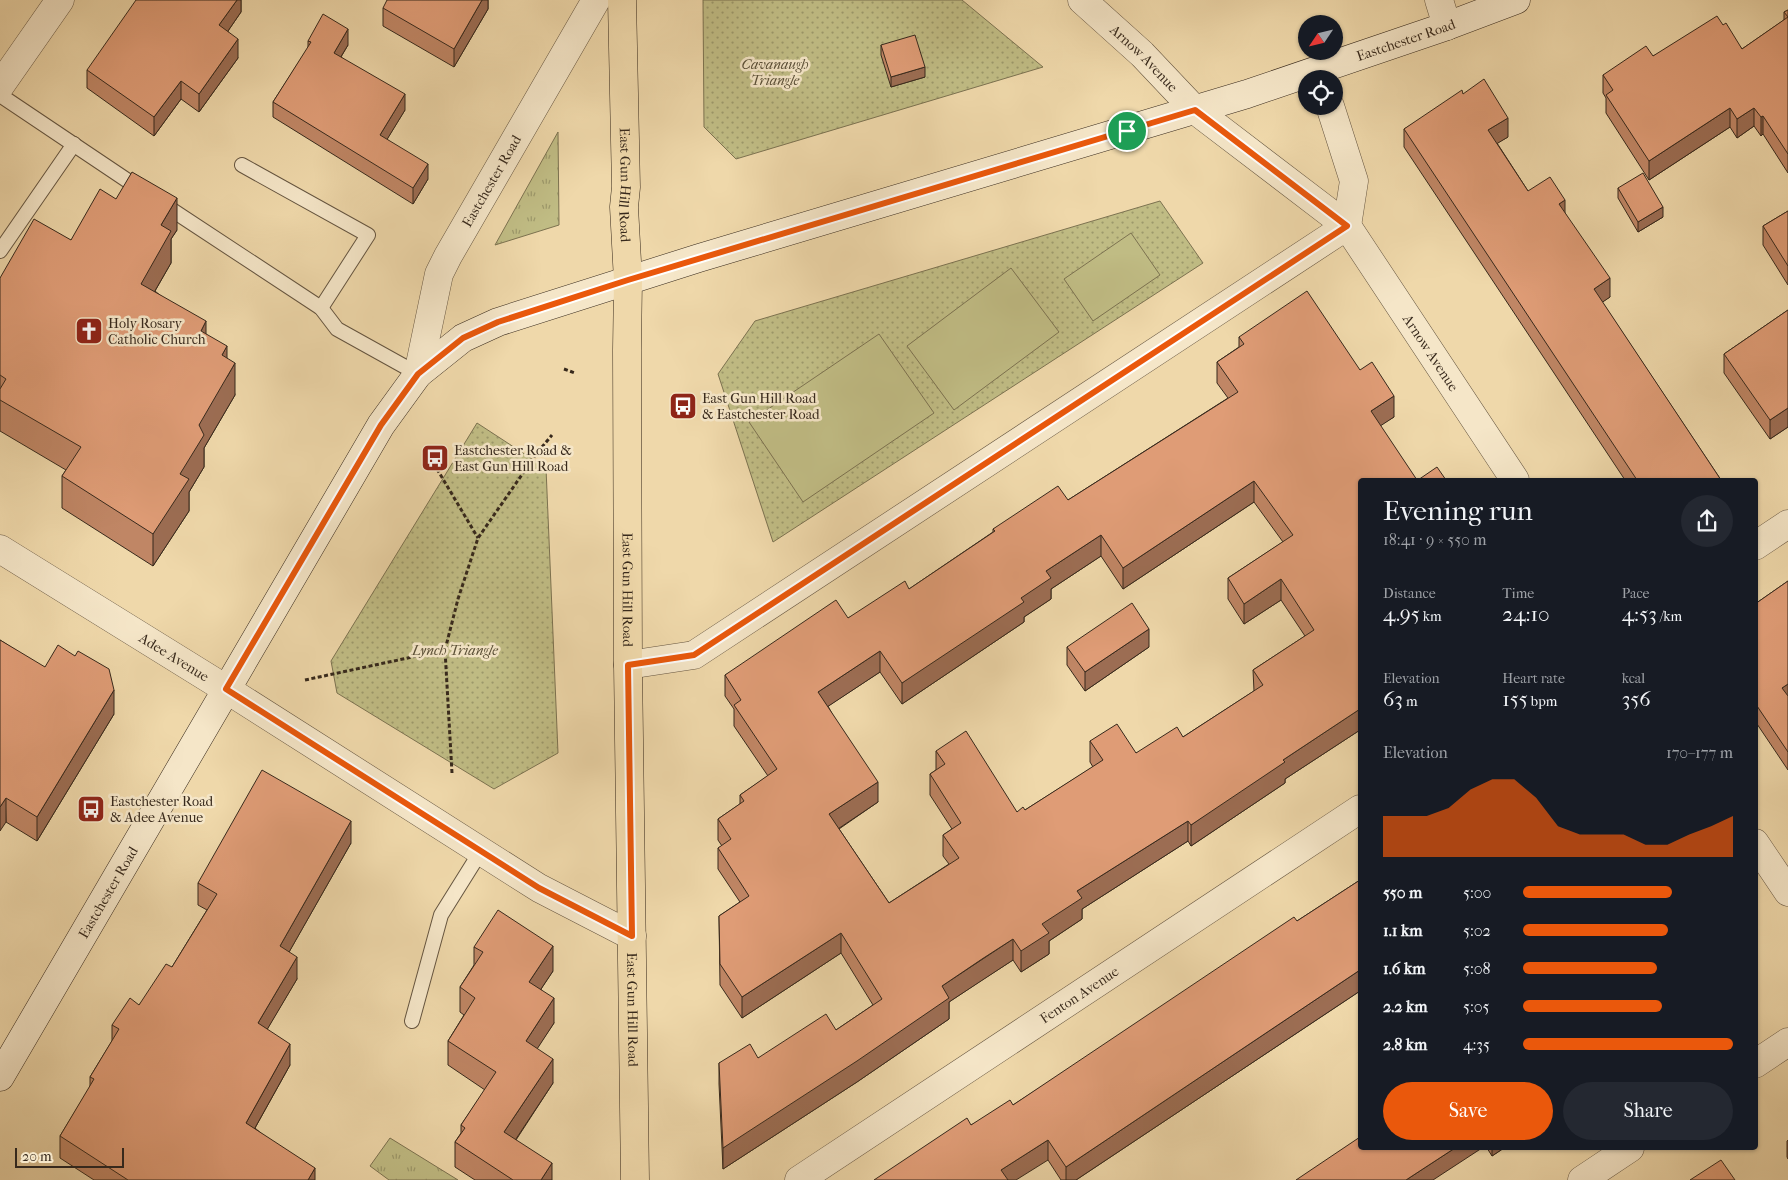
<!DOCTYPE html>
<html lang="en">
<head>
<meta charset="utf-8">
<style>
	:root { --surface:#171b24; --page:#242831; --text:#f1f3f6; --muted:#9ea1a6; --accent:#ea580c }
	body { margin:0; font-family:"IM FELL French Canon",serif; background:var(--page); color:var(--text); height:100vh; display:flex; flex-direction:column; font-size:19px; white-space:nowrap }
	* { box-sizing:border-box; margin:0 }
	p { font-size:16px; color:var(--muted) }
	.icon { flex:none; width:28px; height:28px; fill:none; stroke:currentColor; stroke-width:2; stroke-linecap:round; stroke-linejoin:round }
	.map { position:relative; flex:1; overflow:hidden }
	.sheet { position:absolute; left:1358px; top:478px; width:400px; height:672px; display:flex; flex-direction:column; background:var(--surface); border-radius:5px; box-shadow:0 1px 4px #0004 }
	.sheet>* { flex:none }
	.needle { width:32px; rotate:235deg }
	.buttons { position:absolute; left:1298px; top:15px; display:grid; gap:10px }
	.buttons a { display:grid; place-items:center; width:45px; height:45px; border-radius:50%; background:var(--surface); box-shadow:0 1px 4px #0004; font-size:25px }
	.scale { position:absolute; left:15px; bottom:12px; width:109px; box-sizing:border-box; padding-left:5px; border:2px solid #37291c; border-top:0; font-size:14px; line-height:18px; white-space:nowrap; color:#37291c; -webkit-text-stroke:4px #f5e6c8; paint-order:stroke }
	.pin { position:absolute; display:grid; place-items:center; width:42px; height:42px; color:#fff; margin:-21px; border:2px solid #fff; border-radius:50%; box-shadow:0 1px 5px #0007 }
	.round { display:grid; place-items:center; flex:none; width:52px; height:52px; border-radius:26px; background:var(--page) }
	.headline { display:flex; align-items:center; justify-content:space-between; height:85px; padding:0 25px }
	h1 { font-size:28px; font-weight:600; line-height:38px }
	.metrics { display:grid; grid-template-columns:repeat(3,1fr); gap:8px; height:85px; padding:5px 25px }
	.metrics div { display:grid; align-content:center }
	.metrics b { font-size:21px; font-weight:600 }
	.metrics small { font-size:14px; font-weight:400 }
	.metrics p { font-size:14px }
	.chart { height:140px; padding:10px 25px }
	.chart p { display:flex; justify-content:space-between }
	.chart svg { width:100%; height:90px; margin-top:5px; fill:var(--accent); opacity:.7 }
	.cta { display:flex; gap:10px; margin-top:auto; padding:10px 25px }
	.cta a { flex:1; height:58px; border-radius:30px; background:var(--accent); color:#fff; font-size:20px; font-weight:600; line-height:58px; text-align:center }
	.cta a+a { background:var(--page); color:var(--text) }
	ul { padding:0 25px; list-style:none; font-size:16px }
	li { display:grid; grid-template-columns:80px 60px 1fr; align-items:center; height:38px }
	li i { height:12px; border-radius:6px; background:var(--accent) }
	.map>svg:first-child { display:block }
	.grass { fill:url(#grass-tufts); stroke:#7c7250 }
	.park { fill:url(#park-dots); stroke:#7c7250 }
	.pitch { fill:#c0bc84; stroke:#7c7250 }
	.lines { fill:none; stroke-linecap:round; stroke-linejoin:round }
	.service-casing { stroke:#655540; stroke-width:16 }
	.minor-casing { stroke:#655540; stroke-width:29 }
	.secondary-casing { stroke:#37291c; stroke-width:29 }
	.primary-casing { stroke:#37291c; stroke-width:29 }
	.path { stroke:#37291c; stroke-width:3; stroke-dasharray:4 2.5; stroke-linecap:butt }
	.service { stroke:#f5e6c8; stroke-width:14 }
	.minor { stroke:#f5e6c8; stroke-width:28 }
	.secondary { stroke:#f5e6c8; stroke-width:28 }
	.primary { stroke:#efd8aa; stroke-width:28 }
	.wall { fill:#c08665; stroke:#37291c; fill-rule:evenodd }
	.shaded-wall { fill:#9c6d53; stroke:#37291c }
	.building { fill:#df9c76; stroke:#37291c; fill-rule:evenodd }
	.route-casing { stroke:#fff; stroke-width:10 }
	.route { stroke:#ea580c; stroke-width:6 }
	.labels { text-anchor:middle; dominant-baseline:central; stroke-width:5; stroke-linejoin:round; paint-order:stroke }
	.street-label { font-size:14px; fill:#37291c; stroke:#f5e6c8 }
	.park-label { font-size:14px; font-style:italic; fill:#594e36; stroke:#f5e6c8 }
	.poi-label { font-size:14px; fill:#37291c; stroke:#f5e6c8; text-anchor:start }
</style>
</head>
<body>
<div class="map">
<svg width="1788" height="1180" viewBox="0 0 1788 1180">
	<defs>
		<pattern id="grass-tufts" width="24" height="20" patternUnits="userSpaceOnUse" patternTransform="scale(1.25)"><rect width="24" height="20" fill="#c0bc84"/><path d="M3 7l-1-3M5 7V3M7 7l1-3M15 17l-1-3M17 17v-4M19 17l1-3" fill="none" stroke="#9d996b"/></pattern>
		<pattern id="park-dots" width="8" height="8" patternUnits="userSpaceOnUse" patternTransform="scale(1.25)"><rect width="8" height="8" fill="#c0bc84"/><path d="M2 2h.1M6 6h.1" fill="none" stroke="#9d996b" stroke-width="1.8" stroke-linecap="round"/></pattern>
	</defs>
	<rect width="100%" height="100%" fill="#efd8aa"/>
	<filter id="stains"><feTurbulence type="fractalNoise" baseFrequency=".004" numOctaves="4"/><feColorMatrix values="0 0 0 0 .2 0 0 0 0 .09 0 0 0 0 .02 0 0 0 .5 -.17"/></filter>
	<radialGradient id="worn" r=".72"><stop offset=".6" stop-color="#630" stop-opacity="0"/><stop offset="1" stop-color="#630" stop-opacity=".3"/></radialGradient>
	<!-- grass -->
	<g class="grass">
		<polygon points="558,132 559,225 495,245"/>
		<polygon points="390,1138 458,1180 389,1180 370,1166"/>
	</g>
	<!-- park -->
	<g class="park">
		<polygon points="703,0 962,0 1043,67 736,159 704,127"/>
		<polygon points="1160,201 1203,263 773,542 718,374 755,321"/>
		<polygon points="477,423 546,468 558,753 494,789 337,693 331,661"/>
	</g>
	<!-- pitch -->
	<g class="pitch">
		<polygon points="1131,233 1160,275 1093,321 1064,279"/>
		<polygon points="1011,268 1059,332 954,410 907,346"/>
		<polygon points="879,334 934,413 803,502 749,422"/>
	</g>
	<g class="lines">
		<!-- service casing -->
		<g class="service-casing">
			<g id="service">
				<polyline points="0,95 143,191"/>
				<polyline points="242,165 368,235 321,308"/>
				<polyline points="163,204 321,308 337,329 418,374"/>
				<polyline points="0,251 74,144"/>
				<polyline points="412,1021 441,915 481,851"/>
			</g>
		</g>
		<!-- minor casing -->
		<g class="minor-casing">
			<g id="minor">
				<path id="s1" d="M1082 0 1142 54 1195 110 1347 226 1515 480"/>
				<polyline points="1439,0 1447,26"/>
				<polyline points="0,86 60,0"/>
				<path id="s2" d="M418 374 439 274 448 256 596 0"/>
				<polyline points="1755,546 1788,524"/>
				<path id="s3" d="M0 549 226 689 539 888 632 936"/>
				<polyline points="628,665 694,655 1347,226 1354,181 1330,106"/>
				<polyline points="1755,843 1788,892"/>
				<polyline points="1755,1064 1788,1042"/>
				<path id="s4" d="M799 1180 1360 809"/>
				<polyline points="1582,1180 1630,1148"/>
			</g>
		</g>
		<!-- secondary casing -->
		<g class="secondary-casing">
			<g id="secondary">
				<path id="s5" d="M0 1077 381 425 418 374 463 338 498 322 699 258 1247 94 1447 26 1516 0"/>
			</g>
		</g>
		<!-- primary casing -->
		<g class="primary-casing">
			<g id="primary">
				<path id="s6" d="M622 0 626 187 624 207 628 280 627 350 628 665 635 1180"/>
			</g>
		</g>
		<!-- path -->
		<g class="path">
			<polyline points="564,369 575,373"/>
			<polyline points="437,469 478,538"/>
			<polyline points="305,680 445,650"/>
			<polyline points="452,773 445,650 458,599 478,538 537,453 552,435"/>
		</g>
		<!-- service -->
		<use href="#service" class="service"/>
		<!-- minor -->
		<use href="#minor" class="minor"/>
		<!-- secondary -->
		<use href="#secondary" class="secondary"/>
		<!-- primary -->
		<use href="#primary" class="primary"/>
	</g>
	<!-- wall -->
	<g class="wall">
		<polygon points="241,0 241,12 228,31 238,58 199,112 181,99 154,136 87,88 87,70"/>
		<polygon points="488,0 488,9 454,67 383,26 383,8"/>
		<polygon points="1788,10 1788,173 1763,134 1761,136 1754,126 1737,138 1730,127 1649,180 1606,113 1606,98 1603,93 1603,75 1653,56 1723,25 1742,49 1784,20 1784,12"/>
		<polygon points="308,41 348,45 341,57 405,110 387,139 428,179 413,204 273,117 273,102 308,48"/>
		<polygon points="881,45 925,77 891,87 881,55"/>
		<polygon points="1463,94 1508,137 1497,143 1528,191 1565,213 1610,297 1602,302 1721,480 1625,480 1404,147 1404,129"/>
		<polygon points="1618,188 1663,217 1638,232 1618,198"/>
		<polygon points="116,199 177,230 171,239 171,263 155,291 206,334 227,358 235,395 204,448 204,467 189,492 189,511 153,566 62,508 62,476 66,470 0,431 0,278 71,240"/>
		<polygon points="1788,211 1788,285 1763,245 1763,226"/>
		<polygon points="1788,310 1788,427 1770,439 1724,373 1724,354"/>
		<path d="M1239 337 1360 370 1394 417 1380 425 1360 480V730L1285 779V783L1191 846 1188 841 1082 909V919L1049 941V954L1021 972 1013 960 982 980 949 1002V1019L857 1082 723 1169 719 1084V1063L758 1058 836 1030 873 1005 841 953 742 1018 720 985 719 916 740 902 718 869V848L722 846 718 840V819L740 804V795L768 776 734 726V709L725 696V675L848 618 909 589 993 532V529L1068 500 1228 398 1217 383V362L1239 347ZM1254 502 1283 542 1228 578V599L1244 624 1281 600 1305 636 1253 670 1254 691 1183 737 1136 753 1090 741V762L1093 767 1025 810 1017 812 936 751V770L930 774V795L952 829 943 835V856L949 864 889 903 839 829 878 802 828 706 880 672 902 704 1024 622V617L1051 599V589L1101 556 1123 589Z"/>
		<polygon points="1788,581 1788,770 1755,721 1755,604"/>
		<polygon points="0,640 114,714 37,841 6,822"/>
		<polygon points="1067,647 1149,647 1085,691 1067,665"/>
		<polygon points="351,843 289,952 297,979 267,1029 290,1065 255,1128 315,1180 94,1180 60,1158 60,1136 90,1087 90,1077 112,1041 112,1025 139,1005 172,967 207,910 198,905 198,883"/>
		<polygon points="1360,880 1360,991 1076,1180 1061,1180 1048,1160 971,1125 1013,1105 1297,921"/>
		<polygon points="474,947 553,971 541,989 554,1023 537,1048 553,1083 516,1140 552,1180 475,1180 455,1167 455,1142 461,1133 461,1125 485,1090 448,1065 448,1041 464,1015 460,1012 460,987 474,965"/>
		<polygon points="1788,1140 1788,1159 1787,1157 1787,1141"/>
		<polygon points="1487,1148 1504,1148 1492,1156"/>
	</g>
	<!-- shaded-wall -->
	<g class="shaded-wall">
		<polygon points="237,0 241,0 241,12 219,44 219,25"/>
		<polygon points="482,0 488,0 488,9 454,67 454,49"/>
		<polygon points="348,29 348,45 334,68 334,53"/>
		<polygon points="238,39 238,58 199,112 199,94"/>
		<polygon points="925,67 925,77 891,87 891,77"/>
		<polygon points="181,81 181,99 154,136 154,117"/>
		<polygon points="405,94 405,110 380,151 380,135"/>
		<polygon points="1730,108 1730,127 1649,180 1649,161"/>
		<polygon points="1754,108 1754,126 1737,138 1737,119"/>
		<polygon points="1763,116 1763,134 1761,136 1761,117"/>
		<polygon points="1508,118 1508,137 1488,149 1488,130"/>
		<polygon points="428,164 428,179 413,204 413,188"/>
		<polygon points="177,198 177,230 171,239 171,263 141,315 141,284 161,225"/>
		<polygon points="1565,200 1565,218 1559,204"/>
		<polygon points="1663,207 1663,217 1638,232 1638,222"/>
		<polygon points="1610,278 1610,297 1594,308 1594,289"/>
		<polygon points="206,321 206,353 201,331"/>
		<polygon points="227,346 227,377 235,363 235,395 204,448 204,467 189,492 189,511 153,566 153,534 180,474 199,425 222,355"/>
		<polygon points="1394,396 1394,417 1371,432 1371,411"/>
		<polygon points="1788,408 1788,427 1770,439 1770,420"/>
		<polygon points="1254,481 1254,502 1123,589 1123,568"/>
		<polygon points="1101,535 1101,556 1051,589 1051,599 1024,617 1024,622 902,704 902,683 1021,598 1046,571"/>
		<polygon points="1281,579 1281,600 1244,624 1244,604"/>
		<polygon points="1149,629 1149,647 1085,691 1085,672"/>
		<polygon points="880,651 880,672 818,713 818,692"/>
		<polygon points="1788,684 1788,702 1782,688"/>
		<polygon points="114,690 114,714 37,841 37,817"/>
		<polygon points="1360,709 1360,730 1285,779 1285,783 1191,846 1191,825 1283,760"/>
		<polygon points="878,782 878,802 829,835 829,814"/>
		<polygon points="6,798 6,822 0,831 0,807"/>
		<polygon points="351,821 351,843 280,968 280,946"/>
		<polygon points="1188,821 1188,841 1082,909 1082,919 1049,941 1049,954 1021,972 1021,951 1042,924 1077,891"/>
		<polygon points="841,933 841,953 742,1018 742,997"/>
		<polygon points="1013,939 1013,960 949,1002 949,1019 857,1082 723,1169 723,1148 942,986"/>
		<polygon points="553,946 553,971 529,1007 529,982"/>
		<polygon points="297,957 297,979 258,1045 258,1023"/>
		<polygon points="1360,970 1360,991 1076,1180 1066,1180 1066,1167"/>
		<polygon points="554,998 554,1023 526,1066 526,1041"/>
		<polygon points="290,1044 290,1065 246,1144 246,1123"/>
		<polygon points="553,1059 553,1083 504,1157 504,1132"/>
		<polygon points="1048,1140 1048,1160 1016,1180 1001,1180 1001,1170"/>
		<polygon points="1455,1148 1482,1148 1433,1180 1406,1180"/>
		<polygon points="1492,1148 1504,1148 1492,1156"/>
		<polygon points="552,1163 552,1180 541,1180"/>
		<polygon points="315,1168 315,1180 308,1180"/>
	</g>
	<!-- building -->
	<g class="building">
		<polygon points="136,0 237,0 219,25 238,39 199,94 181,81 154,117 87,70"/>
		<polygon points="387,0 482,0 454,49 383,8"/>
		<polygon points="1788,10 1788,154 1763,116 1761,117 1754,108 1737,119 1730,108 1649,161 1606,95 1613,90 1603,75 1646,46 1653,56 1717,16 1723,25 1726,23 1742,49 1788,17 1784,12"/>
		<polygon points="323,14 348,29 334,53 405,94 380,135 428,164 413,188 273,102 311,42 308,41"/>
		<polygon points="915,35 925,67 891,77 881,45"/>
		<polygon points="1484,79 1508,118 1488,130 1528,191 1550,177 1565,200 1559,204 1610,278 1594,289 1721,480 1637,480 1404,129 1462,90 1463,94"/>
		<polygon points="132,172 177,198 161,225 171,231 141,284 206,321 201,331 227,346 222,355 235,363 199,425 204,435 180,474 189,479 153,534 62,476 81,447 0,400 0,389 6,379 0,375 0,278 34,219 71,240 100,189 116,199"/>
		<polygon points="1643,173 1663,207 1638,222 1618,188"/>
		<polygon points="1788,211 1788,266 1763,226"/>
		<path d="M1307 291 1360 370 1372 362 1394 396 1371 411 1417 480H1360V709L1283 760 1285 762 1191 825 1188 821 1077 891 1082 898 1042 924 1049 933 1021 951 1013 939 982 959 942 986 949 998 857 1061 723 1148 719 1063 750 1044 758 1058 826 1014 836 1030 882 999 841 933 742 997 720 964 719 916 749 896 718 848 731 839 718 819 744 801 740 795 777 769 734 705 741 700 725 675 836 600 848 618 905 581 909 589 995 531 993 529 1058 486 1068 500 1238 392 1217 362 1244 344 1239 337ZM1254 481 1293 535 1228 578 1244 604 1281 579 1314 630 1253 670 1263 685 1183 737 1177 727 1136 753 1117 724 1090 741 1103 760 1025 810 1023 807 1017 812 966 731 936 751 945 764 930 774 961 823 943 835 959 858 889 903 829 814 878 782 818 692 880 651 902 683 1024 602 1021 598 1051 578 1046 571 1101 535 1123 568Z"/>
		<polygon points="1788,310 1788,408 1770,420 1724,354"/>
		<polygon points="1437,467 1446,480 1418,480"/>
		<polygon points="1788,581 1788,684 1782,688 1788,696 1788,752 1755,703 1755,604"/>
		<polygon points="1132,603 1149,629 1085,672 1067,647"/>
		<polygon points="0,640 45,667 58,645 75,656 78,651 109,669 114,690 37,817 6,798 0,807"/>
		<polygon points="262,770 351,821 280,946 297,957 258,1023 290,1044 246,1123 315,1168 308,1180 128,1180 60,1136 94,1079 90,1077 119,1029 112,1025 130,998 139,1005 166,964 172,967 217,894 198,883"/>
		<polygon points="1360,880 1360,971 1360,970 1066,1167 1048,1140 1001,1170 1008,1180 874,1180 967,1118 971,1125 1010,1100 1013,1105 1294,917 1297,921"/>
		<polygon points="498,910 553,946 529,982 554,998 526,1041 553,1059 504,1132 552,1163 541,1180 513,1180 455,1142 465,1128 461,1125 496,1072 448,1041 475,998 460,987 483,952 474,947"/>
		<polygon points="1360,1137 1360,1148 1455,1148 1406,1180 1296,1180"/>
		<polygon points="1721,1160 1735,1180 1690,1180"/>
	</g>
	<g class="lines">
		<!-- route casing -->
		<g class="route-casing">
			<polygon id="route" points="1195,110 1347,226 694,655 628,665 632,936 539,888 226,689 381,425 418,374 463,338 498,322 628,280"/>
		</g>
		<!-- route -->
		<use href="#route" class="route"/>
	</g>
	<!-- icons -->
	<defs>
		<g id="church-square" transform="scale(1.4375)"><rect x="-9" y="-9" width="18" height="18" rx="4" fill="#8f2418" stroke="#f5e6c8"/><path d="M-1.2-6h2.4v3.5h3.3v2.4h-3.3V6h-2.4V-.1h-3.3v-2.4h3.3Z" fill="#fff"/></g>
		<g id="bus-square" transform="scale(1.4375)"><rect x="-9" y="-9" width="18" height="18" rx="4" fill="#8f2418" stroke="#f5e6c8"/><path d="M-5-6H5V4H4V6H2V4H-2V6H-4V4H-5ZM-3.5-4V0h7V-4ZM-3.5 1.2v1.5H-2V1.2ZM2 1.2v1.5H3.5V1.2Z" fill="#fff"/></g>
	</defs>
	<g fill-rule="evenodd">
		<use href="#church-square" x="89" y="331"/>
		<use href="#bus-square" x="683" y="406"/>
		<use href="#bus-square" x="435" y="458"/>
		<use href="#bus-square" x="91" y="809"/>
	</g>
	<g class="labels">
		<!-- street labels -->
		<g class="street-label">
			<text stroke="none"><textPath href="#s5" startOffset="1865">Eastchester Road</textPath></text>
			<text stroke="none"><textPath href="#s1" startOffset="85">Arnow Avenue</textPath></text>
			<text stroke="none"><textPath href="#s2" startOffset="209">Eastchester Road</textPath></text>
			<text stroke="none"><textPath href="#s6" startOffset="185">East Gun Hill Road</textPath></text>
			<text stroke="none"><textPath href="#s1" startOffset="501">Arnow Avenue</textPath></text>
			<text stroke="none"><textPath href="#s6" startOffset="590">East Gun Hill Road</textPath></text>
			<text stroke="none"><textPath href="#s3" startOffset="205">Adee Avenue</textPath></text>
			<text stroke="none"><textPath href="#s5" startOffset="214">Eastchester Road</textPath></text>
			<text stroke="none"><textPath href="#s4" startOffset="336">Fenton Avenue</textPath></text>
			<text stroke="none"><textPath href="#s6" startOffset="1010">East Gun Hill Road</textPath></text>
		</g>
		<!-- park labels -->
		<g class="park-label">
			<text x="775" y="64">Cavanaugh<tspan x="775" dy="16">Triangle</tspan></text>
			<text x="455" y="650">Lynch Triangle</text>
		</g>
		<!-- poi labels -->
		<g class="poi-label">
			<text x="108" y="323">Holy Rosary<tspan x="108" dy="16">Catholic Church</tspan></text>
			<text x="702" y="398">East Gun Hill Road<tspan x="702" dy="16">&amp; Eastchester Road</tspan></text>
			<text x="454" y="450">Eastchester Road &amp;<tspan x="454" dy="16">East Gun Hill Road</tspan></text>
			<text x="110" y="801">Eastchester Road<tspan x="110" dy="16">&amp; Adee Avenue</tspan></text>
		</g>
	</g>
	<rect width="100%" height="100%" filter="url(#stains)"/>
	<rect width="100%" height="100%" fill="url(#worn)"/>
</svg>
<div class="buttons">
<a><svg class="needle" viewBox="-14 -14 28 28"><path d="M0-13l5 13h-10z" fill="#e53935"/><path d="M0 13l5-13h-10z" fill="#9ea1a6"/></svg></a>
<a><svg class="icon" aria-label="locate" viewBox="0 0 24 24"><circle cx="12" cy="12" r="6"/><path d="M12 2v4M12 18v4M2 12h4M18 12h4"/></svg></a>
</div>
<div class="scale">20 m</div>
<div class="pin" style="left:1127px;top:131px;background:#1e9e55"><svg class="icon" aria-label="arrive" viewBox="0 0 24 24"><path d="M6 21V4h12l-3 4 3 4H6"/></svg></div>
<section class="sheet">
<div class="headline"><div><h1>Evening run</h1><p>18:41 · 9 × 550 m</p></div><a class="round"><svg class="icon" aria-label="share" viewBox="0 0 24 24"><path d="M12 15V3M7 8l5-5 5 5M5 13v7h14v-7"/></svg></a></div>
<div class="metrics">
<div><p>Distance</p><b>4.95<small> km</small></b></div>
<div><p>Time</p><b>24:10</b></div>
<div><p>Pace</p><b>4:53<small> /km</small></b></div>
</div>
<div class="metrics">
<div><p>Elevation</p><b>63<small> m</small></b></div>
<div><p>Heart rate</p><b>155<small> bpm</small></b></div>
<div><p>kcal</p><b>356</b></div>
</div>
<div class="chart"><p><span>Elevation</span>170–177 m</p>
<svg viewBox="0 0 160 44" preserveAspectRatio="none"><path d="M0 44V24L10 24L20 24L30 20L40 11L50 6L60 6L70 15L80 29L90 33L100 33L110 33L120 38L130 38L140 33L150 29L160 24V44z"/></svg>
</div>
<ul>
<li><b>550 m</b>5:00<i style="width:71%"></i></li>
<li><b>1.1 km</b>5:02<i style="width:69%"></i></li>
<li><b>1.6 km</b>5:08<i style="width:64%"></i></li>
<li><b>2.2 km</b>5:05<i style="width:66%"></i></li>
<li><b>2.8 km</b>4:35<i style="width:100%"></i></li>
</ul>
<div class="cta"><a>Save</a><a>Share</a></div>
</section>
</div>
</body>
</html>
